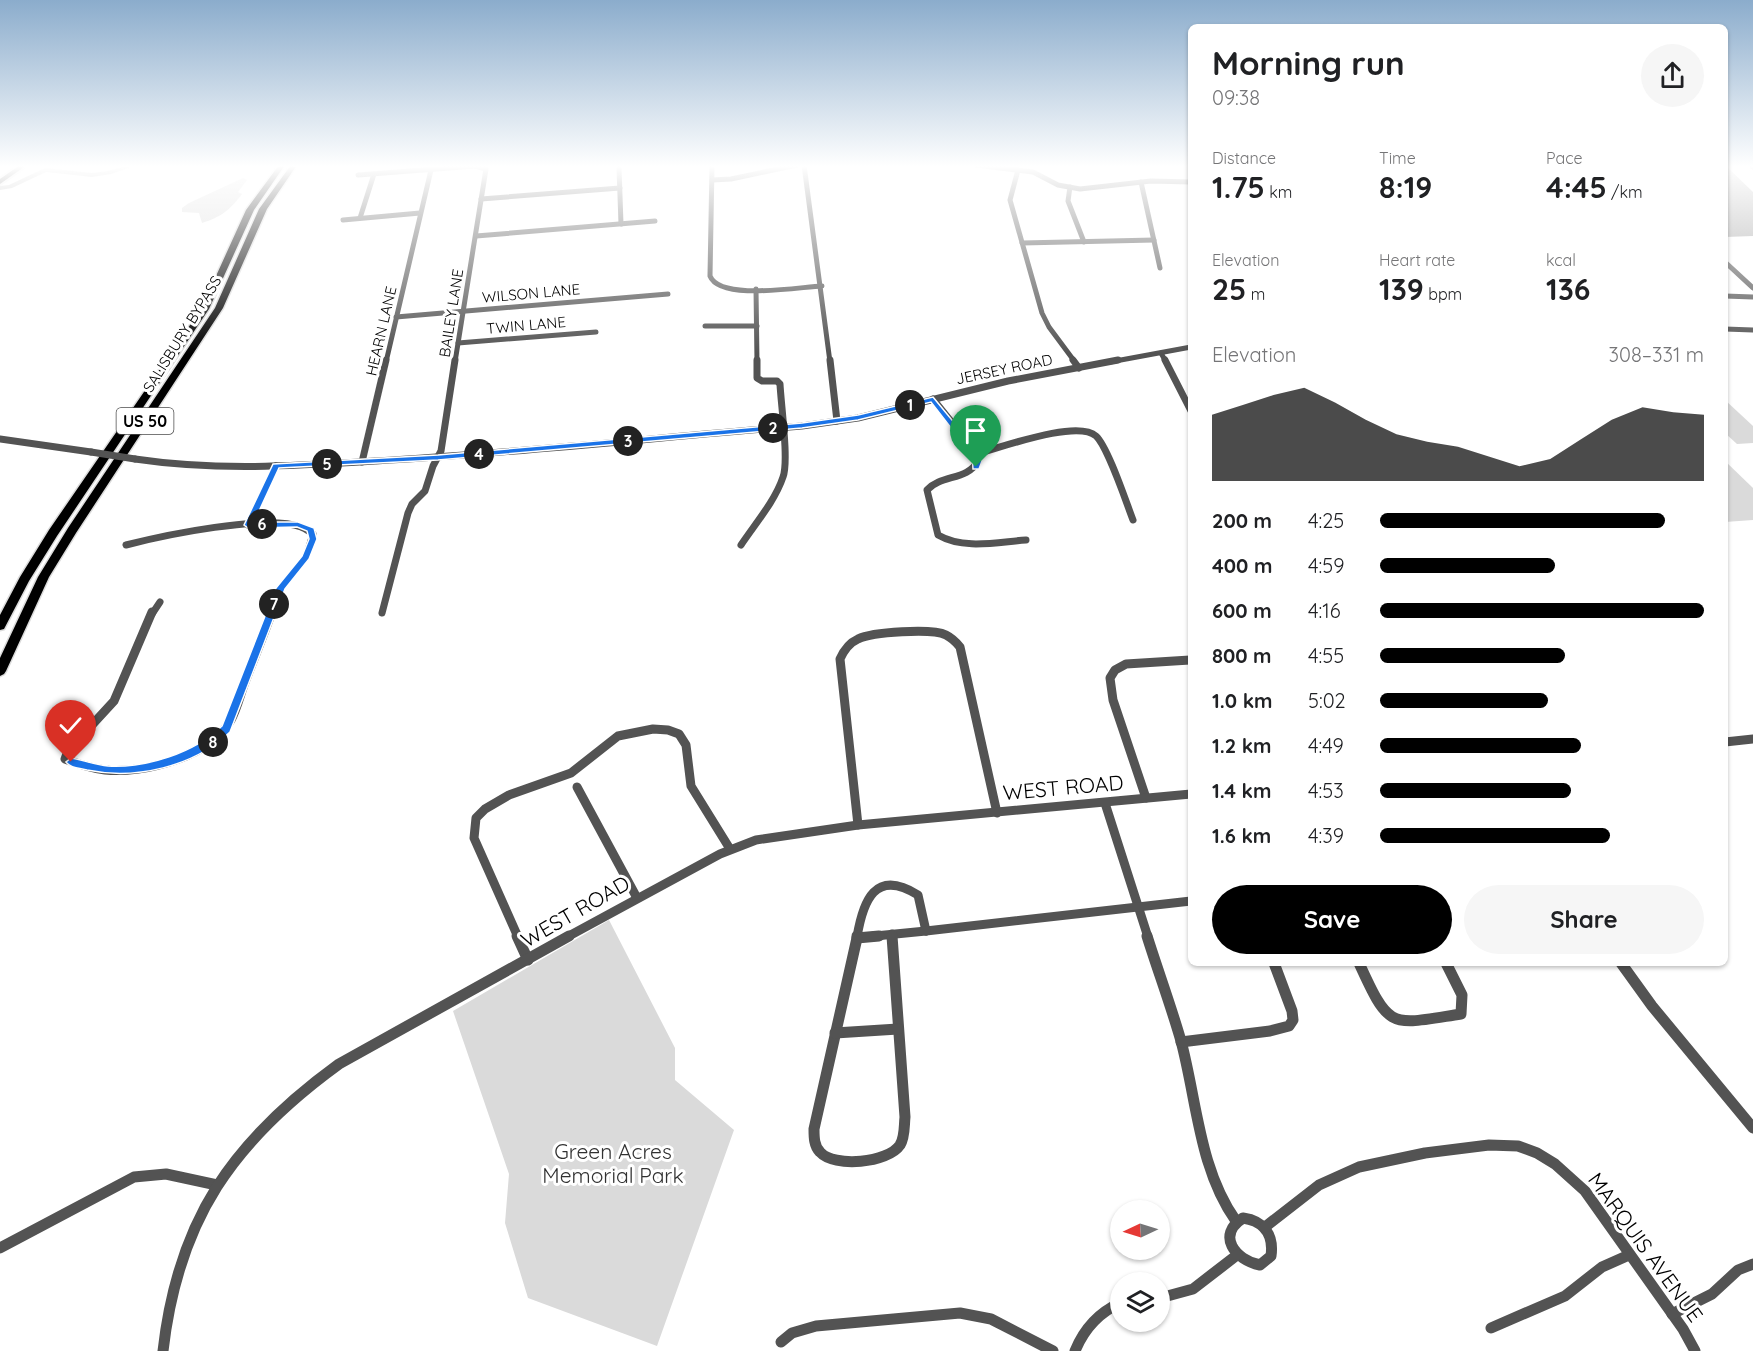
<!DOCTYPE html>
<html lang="en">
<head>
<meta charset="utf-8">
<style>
	:root { --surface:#fff; --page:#f6f6f6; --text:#202124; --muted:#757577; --accent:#000 }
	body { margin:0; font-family:Quicksand,sans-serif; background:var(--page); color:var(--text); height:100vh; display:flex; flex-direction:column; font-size:22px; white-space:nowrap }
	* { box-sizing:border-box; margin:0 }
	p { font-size:20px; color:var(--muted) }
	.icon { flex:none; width:33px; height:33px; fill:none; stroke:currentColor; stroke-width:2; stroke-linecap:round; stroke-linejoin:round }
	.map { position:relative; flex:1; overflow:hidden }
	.details { position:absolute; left:1188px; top:24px; width:540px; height:942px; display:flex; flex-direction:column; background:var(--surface); border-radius:9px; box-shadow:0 2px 4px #0004 }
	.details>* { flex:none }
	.needle { width:39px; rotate:266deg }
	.controls { position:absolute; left:1110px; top:1200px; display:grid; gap:12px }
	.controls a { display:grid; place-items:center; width:60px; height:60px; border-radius:50%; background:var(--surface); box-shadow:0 2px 4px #0004; font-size:30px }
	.pin { position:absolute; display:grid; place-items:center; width:51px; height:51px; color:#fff; margin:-62px -26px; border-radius:50% 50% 50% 0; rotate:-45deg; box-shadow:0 0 6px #0007 }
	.pin .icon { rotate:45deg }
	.km { position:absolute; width:30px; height:30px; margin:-15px; border-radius:50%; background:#222; color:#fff; font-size:16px; line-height:30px; text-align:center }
	.round { display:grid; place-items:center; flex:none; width:63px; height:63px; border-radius:32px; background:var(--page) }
	.overview { display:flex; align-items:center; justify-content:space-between; height:102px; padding:0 24px }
	h1 { font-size:33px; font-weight:700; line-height:45px }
	.figures { display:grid; grid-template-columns:repeat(3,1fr); gap:9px; height:102px; padding:6px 24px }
	.figures div { display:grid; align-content:center }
	.figures b { font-size:30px; font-weight:700 }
	.figures small { font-size:16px; font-weight:400 }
	.figures p { font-size:16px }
	.chart { height:168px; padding:12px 24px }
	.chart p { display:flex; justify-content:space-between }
	.chart svg { width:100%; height:108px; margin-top:6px; fill:var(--accent); opacity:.7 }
	.primary-button { display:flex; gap:12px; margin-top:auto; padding:12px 24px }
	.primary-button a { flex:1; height:69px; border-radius:36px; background:var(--accent); color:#fff; font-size:24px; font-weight:700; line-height:69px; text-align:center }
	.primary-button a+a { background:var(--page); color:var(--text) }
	ul { padding:0 24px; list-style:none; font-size:20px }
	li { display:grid; grid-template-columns:96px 72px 1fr; align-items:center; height:45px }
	li i { height:15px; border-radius:8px; background:var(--accent) }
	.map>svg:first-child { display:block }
	.green { fill:#dadada }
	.water { fill:#a1a1a1 }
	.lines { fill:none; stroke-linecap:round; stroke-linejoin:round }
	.river { fill:#a1a1a1; fill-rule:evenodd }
	.major-casing { stroke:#dbdbdb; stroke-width:4 }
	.highway-casing { stroke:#dbdbdb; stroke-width:3 }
	.minor-far3 { stroke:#535353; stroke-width:5 }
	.minor-far2 { stroke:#535353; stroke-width:7 }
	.minor-far1 { stroke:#535353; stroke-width:9 }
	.minor { stroke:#535353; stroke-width:11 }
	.major { fill:#000; fill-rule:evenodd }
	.highway { fill:#000; fill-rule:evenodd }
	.minor-bridge { stroke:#535353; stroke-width:7 }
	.route { fill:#1a73e8; stroke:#fff; stroke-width:1.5 }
	.labels { text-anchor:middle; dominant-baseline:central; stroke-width:6; stroke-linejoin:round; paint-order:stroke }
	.far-street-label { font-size:15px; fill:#000; stroke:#fff }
	.shield { fill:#fff; stroke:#4c4c4c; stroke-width:1.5 }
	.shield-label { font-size:16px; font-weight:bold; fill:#000 }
	.near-street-label { font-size:21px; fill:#000; stroke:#fff }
	.near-park-label { font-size:21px; fill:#313131; stroke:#fff }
</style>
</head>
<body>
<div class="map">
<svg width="1753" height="1351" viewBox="0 0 1753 1351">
	<rect width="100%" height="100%" fill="#fff"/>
	<!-- green -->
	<g class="green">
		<path d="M243 178 247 180 238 192 242 194C230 210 221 217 202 223L199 213 182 212V208L189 203Z"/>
		<polygon points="1725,400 1753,426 1753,443 1737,444 1725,433"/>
		<polygon points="1725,461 1753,488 1753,520 1725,522"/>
		<polygon points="609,920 675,1048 675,1080 734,1130 657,1346 528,1298 505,1223 509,1174 453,1011"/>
	</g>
	<!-- water -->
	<polygon class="water" points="1725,165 1753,192 1753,236 1725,237"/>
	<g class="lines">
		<!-- river -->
		<polygon class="river" points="128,165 137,165 111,174 92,177 46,172 12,188 0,190 0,186 9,185 45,168 92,173 108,171"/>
		<!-- major casing -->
		<g class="major-casing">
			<polygon id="major" points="20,165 27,165 0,184 0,179"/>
		</g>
		<!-- highway casing -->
		<g class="highway-casing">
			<g id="highway">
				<polygon points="279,165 285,165 254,210 209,309 57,536 29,581 4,629 0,630 0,615 20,577 49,530 201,309 246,210"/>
				<polygon points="291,165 297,165 267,209 223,308 76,533 49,577 6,671 4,674 0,676 0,658 38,577 68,528 215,308 259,209"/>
			</g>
		</g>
		<!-- minor-far3 -->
		<g class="minor-far3">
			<path d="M712 165 710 276C720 301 798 287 822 286"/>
			<polyline points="804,165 830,362"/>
			<polyline points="976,165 1033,172 1058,185 1080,189 1151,181 1191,182"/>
			<polyline points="1751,165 1753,167"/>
			<polyline points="619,168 621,224"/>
			<polyline points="1018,170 1010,200 1042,313 1049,327 1075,362"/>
			<polyline points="358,175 475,166 486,169 455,362"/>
			<polyline points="712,180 731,179 797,165"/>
			<polyline points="1141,182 1160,268"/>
			<polyline points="1070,187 1068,201 1084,242"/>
			<polyline points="481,199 620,188"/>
			<polyline points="360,218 374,174"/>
			<polyline points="343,220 420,213"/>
			<polyline points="476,236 655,221"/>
			<polyline points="1022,243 1154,240"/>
			<polyline points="1725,262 1753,288"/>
			<polyline points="756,289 757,362"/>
			<polyline points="1725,296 1753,297"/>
			<polyline points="396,317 668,294"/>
			<polyline points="705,326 757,326"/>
			<polyline points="1725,329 1753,330"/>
			<polyline points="458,343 596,332"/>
			<polyline points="1161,353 1166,362"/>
			<polyline points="386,362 431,170"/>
			<polyline points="1110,362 1191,347"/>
		</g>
		<!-- minor-far2 -->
		<g class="minor-far2">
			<polyline points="830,360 837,421"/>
			<polyline points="1073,360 1079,368"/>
			<polyline points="1165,360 1191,411"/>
			<path d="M933 399 970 445 978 461C967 481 942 474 927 490L938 535C964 550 997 542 1026 540"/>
			<polyline points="0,439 91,452"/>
			<path d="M976 454C1000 448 1077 419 1096 436 1108 447 1126 502 1133 520"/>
			<path d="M135 459C215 471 295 466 376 461 518 453 660 437 802 426L858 418 1008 381 1118 360"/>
			<polyline points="362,462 386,360"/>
			<polyline points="248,525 276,466"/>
			<path d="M126 545C165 535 265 514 301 527 305 528 309 532 313 534L306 557 281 588 271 614"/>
			<path d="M741 545C755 524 775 501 783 477 789 461 781 405 780 384L777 381H762L757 378V360"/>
			<polyline points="382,613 408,513 412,504 425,491 433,466 441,451 455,360"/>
			<polyline points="152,614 160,602"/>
		</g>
		<!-- minor-far1 -->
		<g class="minor-far1">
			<path d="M152 612 114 701 68 751 65 759C78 764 90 768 105 770 144 774 210 757 231 720 237 709 240 696 244 685 253 661 263 637 272 612"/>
			<polyline points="1725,742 1753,739"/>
			<polyline points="577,787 637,898"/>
			<polyline points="1146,798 1113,700 1110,678 1115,670 1126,664 1190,660"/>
			<polyline points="1105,803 1148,937"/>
			<path d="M858 825 840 659C844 650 849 643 858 639 872 632 932 628 946 635 952 638 956 642 960 647L997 813"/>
			<polyline points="926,931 1191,901"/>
			<polyline points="892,934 892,937"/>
			<polyline points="518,937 474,838 476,818 485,809 509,795 571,773 618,736 653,729 668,730 679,734 686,745 691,786 730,849"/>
			<polyline points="567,937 720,854 756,840 858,825 1191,794"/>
			<path d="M857 937C863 901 875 868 918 895L926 931"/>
			<polyline points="865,937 926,931"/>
		</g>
		<!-- minor -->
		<g class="minor">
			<polyline points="517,936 528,960"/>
			<polyline points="857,936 857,938 879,936"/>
			<path d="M1147 936C1158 971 1171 1006 1181 1041 1197 1101 1199 1169 1236 1221"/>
			<path d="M857 938 814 1129C814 1137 814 1146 820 1152 834 1168 888 1163 900 1145 905 1137 904 1126 905 1117L892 936"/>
			<path d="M1359 963C1390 1031 1390 1025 1461 1014L1462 995 1446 963"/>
			<polyline points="1621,963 1652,1006 1753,1128"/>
			<polyline points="835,1033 898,1029"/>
			<polyline points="1181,1042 1270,1031 1289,1026 1293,1020 1292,1011 1274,963"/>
			<path d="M1243 1218C1264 1221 1274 1235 1271 1256L1260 1265C1235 1260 1216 1235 1243 1218Z"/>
			<polyline points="1265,1227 1319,1185 1359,1167 1425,1153 1489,1145 1518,1146 1537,1153 1555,1164 1585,1191 1683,1329 1695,1351"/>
			<polyline points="0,1248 134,1177 166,1174 217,1185"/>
			<polyline points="1160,1298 1193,1289 1237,1255"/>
			<polyline points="1672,1314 1712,1294 1738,1270 1753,1264"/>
			<polyline points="1491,1328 1565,1296 1602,1267 1629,1255"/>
			<polyline points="781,1342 792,1333 816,1326 960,1313 991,1319 1053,1351"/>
			<path d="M163 1351C178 1219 233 1141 339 1064L569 936"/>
			<path d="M1075 1351C1084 1329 1098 1313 1120 1303"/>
		</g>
		<!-- major -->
		<use href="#major" class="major"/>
		<!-- highway -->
		<use href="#highway" class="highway"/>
		<!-- minor-bridge -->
		<polyline class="minor-bridge" points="91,452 135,459"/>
	</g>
	<!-- sky -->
	<linearGradient id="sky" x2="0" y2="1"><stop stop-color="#8baccc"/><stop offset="0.47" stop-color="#fff"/><stop offset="1" stop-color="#fff" stop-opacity="0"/></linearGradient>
	<rect width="1753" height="354" fill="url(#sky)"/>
	<!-- route -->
	<path class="route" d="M933 397 980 454 982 461 979 469H973L972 455 931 402 858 420 802 428 438 460 279 468 254 522H298L314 528 317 539 309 559 285 589 230 732C194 767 135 780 87 770 79 768 70 768 66 762L71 758C83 760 96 765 108 766 147 768 194 753 222 726L276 588 302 556 309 539 307 531 297 527 248 528 244 525 273 464 438 455 802 423 858 415Z"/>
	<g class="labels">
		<!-- far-street labels -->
		<g class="far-street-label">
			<text transform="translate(531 293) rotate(-5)">WILSON LANE</text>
			<text transform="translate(451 313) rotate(-81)">BAILEY LANE</text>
			<text transform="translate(526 325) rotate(-5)">TWIN LANE</text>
			<text transform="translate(381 331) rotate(-77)">HEARN LANE</text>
			<text transform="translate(182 334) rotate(-58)">SALISBURY BYPASS</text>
			<text transform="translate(1004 369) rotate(-12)">JERSEY ROAD</text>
		</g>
		<!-- shield labels -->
		<rect class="shield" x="116.5" y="408" width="57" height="26" rx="4.5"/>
		<g class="shield-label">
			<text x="145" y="421">US 50</text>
		</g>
		<!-- near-street labels -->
		<g class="near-street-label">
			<text transform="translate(1063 787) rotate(-5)">WEST ROAD</text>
			<text transform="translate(575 911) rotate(-30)">WEST ROAD</text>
			<text transform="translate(1646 1247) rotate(54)">MARQUIS AVENUE</text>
		</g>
		<!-- near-park labels -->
		<g class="near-park-label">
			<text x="613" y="1151">Green Acres<tspan x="613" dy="24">Memorial Park</tspan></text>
		</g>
	</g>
</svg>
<div class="controls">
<a><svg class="needle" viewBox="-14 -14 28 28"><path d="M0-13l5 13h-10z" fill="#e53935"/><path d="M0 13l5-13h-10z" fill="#757577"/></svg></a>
<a><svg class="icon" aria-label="layers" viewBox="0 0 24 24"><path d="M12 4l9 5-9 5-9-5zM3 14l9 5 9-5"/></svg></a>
</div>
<div class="pin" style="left:976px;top:467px;background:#1e9e55"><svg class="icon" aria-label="arrive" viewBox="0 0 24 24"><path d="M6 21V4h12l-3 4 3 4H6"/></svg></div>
<div class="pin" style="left:71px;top:762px;background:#d93025"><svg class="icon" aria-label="check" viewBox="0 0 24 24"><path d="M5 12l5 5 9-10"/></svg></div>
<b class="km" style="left:910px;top:405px">1</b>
<b class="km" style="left:773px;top:428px">2</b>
<b class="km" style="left:628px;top:441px">3</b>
<b class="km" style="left:479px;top:454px">4</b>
<b class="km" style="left:327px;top:464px">5</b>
<b class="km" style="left:262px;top:524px">6</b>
<b class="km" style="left:274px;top:604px">7</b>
<b class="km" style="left:213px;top:742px">8</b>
<section class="details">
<div class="overview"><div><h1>Morning run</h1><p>09:38</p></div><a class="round"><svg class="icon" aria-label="share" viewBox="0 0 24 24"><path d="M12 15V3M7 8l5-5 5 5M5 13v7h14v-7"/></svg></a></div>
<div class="figures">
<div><p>Distance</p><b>1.75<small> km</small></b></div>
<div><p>Time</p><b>8:19</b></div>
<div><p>Pace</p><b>4:45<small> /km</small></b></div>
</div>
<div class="figures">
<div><p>Elevation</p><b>25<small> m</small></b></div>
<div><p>Heart rate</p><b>139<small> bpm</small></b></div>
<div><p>kcal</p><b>136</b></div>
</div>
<div class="chart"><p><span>Elevation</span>308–331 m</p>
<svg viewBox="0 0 160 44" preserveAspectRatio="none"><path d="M0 44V17L10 13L20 9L30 6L40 12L50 19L60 25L70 28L80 30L90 34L100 38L110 35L120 27L130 19L140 14L150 16L160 17V44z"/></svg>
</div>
<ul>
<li><b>200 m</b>4:25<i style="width:88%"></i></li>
<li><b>400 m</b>4:59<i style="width:54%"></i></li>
<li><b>600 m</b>4:16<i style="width:100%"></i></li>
<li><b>800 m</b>4:55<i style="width:57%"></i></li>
<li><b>1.0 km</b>5:02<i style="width:52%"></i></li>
<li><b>1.2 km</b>4:49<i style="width:62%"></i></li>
<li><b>1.4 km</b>4:53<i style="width:59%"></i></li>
<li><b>1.6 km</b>4:39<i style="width:71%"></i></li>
</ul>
<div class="primary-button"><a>Save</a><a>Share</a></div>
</section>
</div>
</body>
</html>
